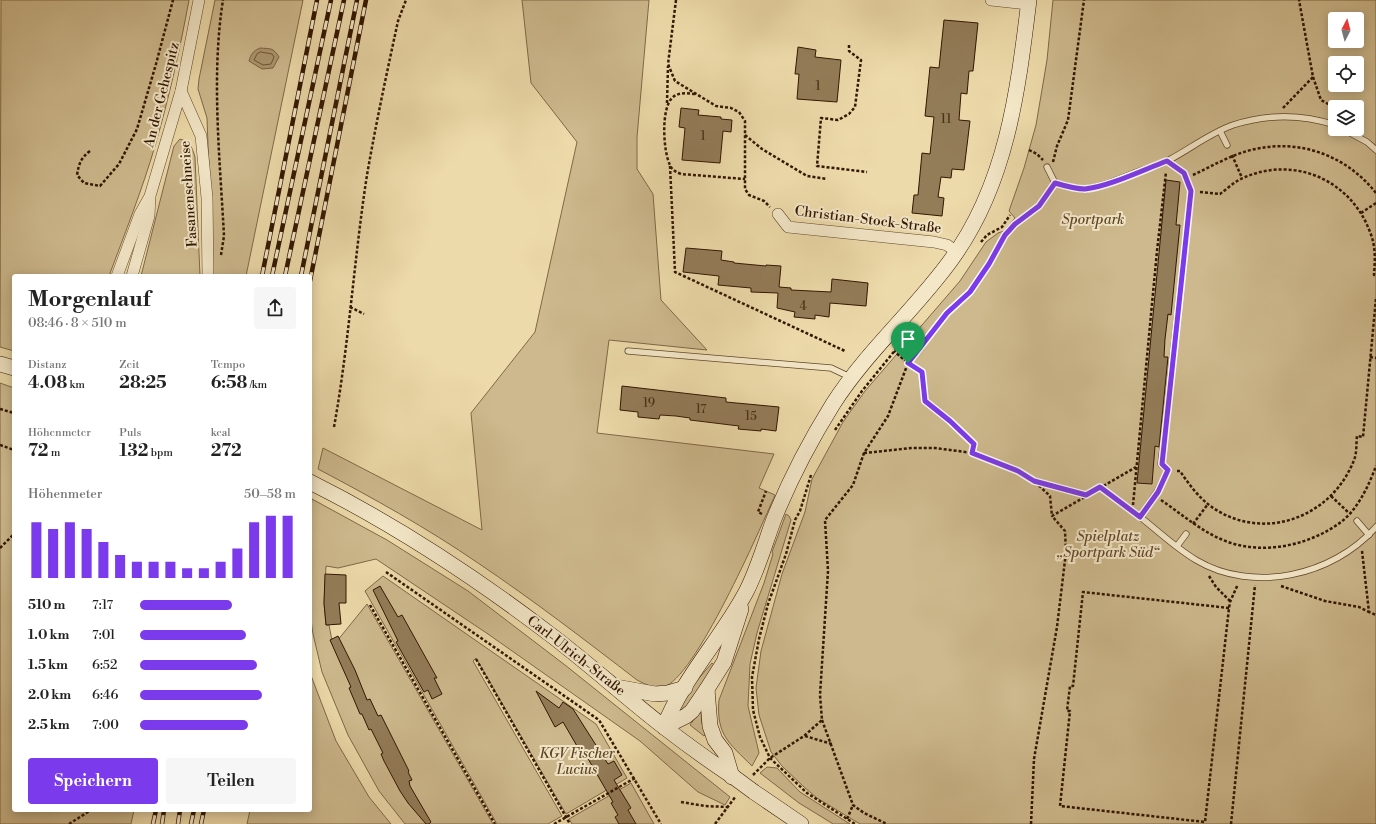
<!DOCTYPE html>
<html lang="de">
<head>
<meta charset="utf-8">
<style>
	:root { --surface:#fff; --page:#f6f6f6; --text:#222; --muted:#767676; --accent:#7c3aed }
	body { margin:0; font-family:"Libre Bodoni",serif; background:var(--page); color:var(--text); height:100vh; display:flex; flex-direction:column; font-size:15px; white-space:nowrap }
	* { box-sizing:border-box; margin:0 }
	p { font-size:13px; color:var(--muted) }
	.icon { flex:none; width:22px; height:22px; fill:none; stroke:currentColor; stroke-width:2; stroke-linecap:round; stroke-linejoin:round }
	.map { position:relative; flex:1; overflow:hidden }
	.panel { position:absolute; left:12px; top:274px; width:300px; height:538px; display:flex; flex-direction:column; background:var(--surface); border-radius:4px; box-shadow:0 2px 10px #0003 }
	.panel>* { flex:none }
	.needle { width:26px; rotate:6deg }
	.fabs { position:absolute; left:1328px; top:12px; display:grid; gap:8px }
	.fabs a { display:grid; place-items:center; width:36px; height:36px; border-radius:4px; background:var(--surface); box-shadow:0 2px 10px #0003; font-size:20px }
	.pin { position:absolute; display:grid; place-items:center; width:34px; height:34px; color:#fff; margin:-41px -17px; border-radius:50% 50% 50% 0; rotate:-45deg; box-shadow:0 0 4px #0007 }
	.pin .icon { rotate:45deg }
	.round { display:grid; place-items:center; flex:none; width:42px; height:42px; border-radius:4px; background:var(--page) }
	.head { display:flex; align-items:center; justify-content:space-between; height:68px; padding:0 16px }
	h1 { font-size:22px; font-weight:800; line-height:30px }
	.metrics { display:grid; grid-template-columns:repeat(3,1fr); gap:6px; height:68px; padding:4px 16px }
	.metrics div { display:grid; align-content:center }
	.metrics b { font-size:17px; font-weight:800 }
	.metrics small { font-size:11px; font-weight:400 }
	.metrics p { font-size:11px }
	.chart { height:112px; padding:8px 16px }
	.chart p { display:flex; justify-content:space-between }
	.chart svg { width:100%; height:72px; margin-top:4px; stroke:var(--accent); stroke-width:6 }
	.primary-button { display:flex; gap:8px; margin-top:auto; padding:8px 16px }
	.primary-button a { flex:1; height:46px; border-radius:4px; background:var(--accent); color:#fff; font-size:16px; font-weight:800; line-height:46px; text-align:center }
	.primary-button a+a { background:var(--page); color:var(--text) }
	ul { padding:0 16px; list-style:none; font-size:13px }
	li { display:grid; grid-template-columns:64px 48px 1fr; align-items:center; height:30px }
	li i { height:10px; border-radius:5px; background:var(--accent) }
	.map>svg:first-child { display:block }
	.green { fill:#cdb98d; stroke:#806846; fill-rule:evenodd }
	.water { fill:#ad9770; stroke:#7c6343 }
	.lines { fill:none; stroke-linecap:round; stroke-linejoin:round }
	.shore { stroke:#705638; stroke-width:1 }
	.building { fill:#937c58; stroke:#321600 }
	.lane-casing { stroke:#61472a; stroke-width:7 }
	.street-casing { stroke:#61472a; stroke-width:12 }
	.secondary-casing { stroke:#321600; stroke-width:16 }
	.path { stroke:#321600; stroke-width:2.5; stroke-dasharray:3 2; stroke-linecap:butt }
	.lane { stroke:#f3e7c8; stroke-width:5.5 }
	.street { stroke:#f3e7c8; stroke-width:11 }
	.secondary { stroke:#f3e7c8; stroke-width:15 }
	.rail-casing { stroke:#321600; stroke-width:4.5 }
	.rail { stroke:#f3e7c8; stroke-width:3; stroke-dasharray:9; stroke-linecap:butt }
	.secondary-bridge-casing { stroke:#321600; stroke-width:16; stroke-linecap:butt }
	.secondary-bridge { stroke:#f3e7c8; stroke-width:15 }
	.route-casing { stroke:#fff; stroke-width:8 }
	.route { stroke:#7c3aed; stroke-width:5 }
	.labels { text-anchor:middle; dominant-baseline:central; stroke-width:4; stroke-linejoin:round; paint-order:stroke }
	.number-label { font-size:12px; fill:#4a3016 }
	.street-label { font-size:14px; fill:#321600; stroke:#f3e7c8 }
	.park-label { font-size:14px; font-style:italic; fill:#60472a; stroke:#f3e7c8 }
</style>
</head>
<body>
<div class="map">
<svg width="1376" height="824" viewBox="0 0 1376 824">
	<rect width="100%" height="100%" fill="#eddaaa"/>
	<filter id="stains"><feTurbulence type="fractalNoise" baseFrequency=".005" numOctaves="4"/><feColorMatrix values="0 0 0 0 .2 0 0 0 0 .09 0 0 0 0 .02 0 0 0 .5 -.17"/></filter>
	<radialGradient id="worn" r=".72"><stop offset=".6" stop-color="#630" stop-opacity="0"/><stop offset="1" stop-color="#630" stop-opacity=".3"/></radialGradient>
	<!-- green -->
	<g class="green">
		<path d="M1 0H189C180 49 169 98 155 146 142 190 125 233 109 276H14V351L0 347Z"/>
		<polygon points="215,0 303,0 246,276 213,276 207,118 198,89 199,79"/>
		<path d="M522 0H649L637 137V169L653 194 661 300 707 350 609 340 597 433 774 454 759 488 775 495C761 527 694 681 663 687 654 689 645 684 637 680 585 640 533 600 478 563 427 528 373 498 318 469L323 448 482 530 471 413 535 332 577 142 531 83Z"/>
		<path d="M1053 0H1376V824H860L817 798 804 787 782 766 771 752 759 715 756 688 761 651 782 574 805 512 812 479 843 422 865 391 960 281 986 242 998 233 1004 231 1015 218 1009 211 1024 168 1036 125 1047 60ZM1335 19H1357V41H1335ZM1335 63H1357V85H1335ZM1335 107H1357V129H1335Z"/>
		<path d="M180 139C190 142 192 147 195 157L200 276H141L174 146Z"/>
		<polygon points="0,383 14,388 14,810 134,810 131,824 0,824"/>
		<polygon points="312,499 387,540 468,591 565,665 730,797 725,805 698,792 640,741 488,634 376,559 338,568 326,566 324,603 326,625 329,625 333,646 367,604 493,824 405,824 379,791 348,735 322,672 313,634 310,613 310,515"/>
		<path d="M786 514 789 516 791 520 757 633 750 664 748 706 759 753 752 766C729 743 716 735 719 700L764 583 773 554 772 552Z"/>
		<polygon points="383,576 596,724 627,778 566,814 476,658 473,661 562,816 548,824 497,824 365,591"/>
		<polygon points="712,663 714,665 689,704 681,711 678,710 694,684"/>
		<polygon points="310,673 336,741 369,797 391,824 247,824 250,810 310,810"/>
		<polygon points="699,712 701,713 702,724 706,734 704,736 690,725"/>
		<polygon points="767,767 777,768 800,792 850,824 833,824 830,822 799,803 760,773"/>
		<polygon points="631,783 654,824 572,824 569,819"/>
	</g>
	<!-- water -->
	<path class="water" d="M260 48C270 49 273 47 279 57L273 68 262 69 249 61C251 54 253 51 260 48Z"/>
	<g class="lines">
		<!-- shore -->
		<polygon class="shore" points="261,52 272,54 274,57 271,64 263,65 254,60 257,54"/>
	</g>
	<!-- building -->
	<g class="building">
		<polygon points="944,20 978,23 973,71 969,71 967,94 961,93 959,120 970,121 964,170 952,169 951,178 941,177 938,197 944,198 942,216 912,213 914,195 918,195 922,153 930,154 934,117 925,116 930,67 939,68"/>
		<polygon points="798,47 816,50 815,57 841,60 837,102 797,99 799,74 795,74"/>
		<polygon points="681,108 699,110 698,115 721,117 721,119 732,120 731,132 723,131 720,163 682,160 685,128 679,127"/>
		<polygon points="1166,180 1180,182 1176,225 1180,225 1171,315 1168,314 1165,339 1164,357 1168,357 1159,447 1155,446 1152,484 1137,483"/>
		<polygon points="686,248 722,251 721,260 734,262 734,263 766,266 766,265 781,266 779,287 791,288 791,290 831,292 832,279 868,283 866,306 830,303 829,317 815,315 815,319 794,317 795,312 777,308 778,293 751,292 751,288 718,285 719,276 683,272"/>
		<polygon points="622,386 726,398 726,402 779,407 776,431 761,429 761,431 738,429 739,426 690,420 690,418 676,416 660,415 659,419 638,417 638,412 620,410"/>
		<polygon points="325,574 346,575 346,603 339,603 341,624 326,625 324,603"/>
		<polygon points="380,586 398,617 402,615 437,678 434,678 442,694 432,699 428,690 424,692 396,642 398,641 373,590"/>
		<polygon points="338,636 355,670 367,700 370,699 378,716 381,715 409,771 408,772 412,780 409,781 410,786 431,822 429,824 426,824 408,803 400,791 384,761 381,754 383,753 371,729 369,730 362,714 360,714 349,688 351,687 330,640"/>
		<polygon points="536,691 559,708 563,702 573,709 608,764 614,761 622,775 614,780 631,808 628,810 636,824 619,824 615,817 618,815 611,803 613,802 587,757 584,758 563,722 555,727"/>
	</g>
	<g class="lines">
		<!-- lane casing -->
		<g class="lane-casing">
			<g id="lane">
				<polyline points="1343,129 1367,142 1376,150"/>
				<polyline points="1220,131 1227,145"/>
				<path d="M1047 167 1055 183C1065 186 1075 189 1085 189 1103 187 1121 178 1137 172 1148 168 1159 165 1169 160 1190 149 1210 133 1233 125 1267 114 1301 114 1335 125"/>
				<polyline points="628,351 831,368 850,377"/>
				<path d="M1135 513C1155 528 1174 547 1196 560 1253 594 1333 576 1376 527"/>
				<polyline points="1140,517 1157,492 1168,470 1161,464 1191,191 1184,173 1167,161"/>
				<polyline points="1357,521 1369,535"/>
				<polyline points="1177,546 1186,534"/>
			</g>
		</g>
		<!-- street casing -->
		<g class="street-casing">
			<g id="street">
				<polyline points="991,0 1028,4"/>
				<polyline points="181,91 201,136 207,198 208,276"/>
				<polyline points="778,214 788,227 934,242 947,245 957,252"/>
				<polyline points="117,276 140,214 149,198"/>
				<polyline points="132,276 149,216 150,196 181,91 199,0"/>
			</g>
		</g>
		<!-- secondary casing -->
		<g class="secondary-casing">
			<g id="secondary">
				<polyline points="0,364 14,368"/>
				<path d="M310 482C394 524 472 575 547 632 587 662 624 696 664 727 687 745 711 762 735 778"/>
				<polyline points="616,687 655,694 668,693 685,688"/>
				<polyline points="707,689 710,726 715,740 725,753 732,777"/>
				<path d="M664 727C683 678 721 639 746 592 758 569 765 543 774 519 790 479 810 441 833 404 866 352 915 310 951 260 1007 184 1018 90 1029 0"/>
				<polyline points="664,727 686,716 692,711 707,689 724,662 741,609"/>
				<polyline points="754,792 801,824"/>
			</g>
		</g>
		<!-- path -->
		<g class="path">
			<polyline points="676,0 668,64 675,81 716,106 731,108 739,112 745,121 745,189 749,195 764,201 770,207"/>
			<polyline points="849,45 849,51 861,60 855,107 849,114 838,120 821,118 817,166 867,172"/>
			<polyline points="1313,77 1321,100 1330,105 1334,115"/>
			<path d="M695 94C687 93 678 92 672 98 661 109 663 151 670 165 672 170 676 172 681 174L745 179"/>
			<polyline points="667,103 668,66"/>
			<polyline points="1283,108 1313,77 1299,0"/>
			<polyline points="745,135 762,149 807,176 827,179"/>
			<polyline points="1029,150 1037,154 1043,160"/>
			<path d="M90 151C81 158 79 163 77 175L84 183 100 186 119 164 137 129 156 64 173 0"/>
			<polyline points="1232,155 1242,178"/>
			<polyline points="1053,162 1057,146 1068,120 1084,0"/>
			<polyline points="670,166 675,272 845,351"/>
			<path d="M1193 175C1212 166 1231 155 1251 150 1299 138 1346 155 1376 193"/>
			<polyline points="1050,190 1039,205 1015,224 1005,235 989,264 969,292 947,313 908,363 922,371 925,401 950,421 974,444 973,453 1018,471 1034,481 1050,496 1052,516 1136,467"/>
			<path d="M1200 192 1220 194C1227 189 1235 181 1243 178 1294 155 1351 180 1370 232 1376 246 1375 261 1374 275H1376"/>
			<polyline points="1361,213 1376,203"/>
			<polyline points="981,242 987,235 1002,227 1010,215"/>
			<path d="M221 255 224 236C220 160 211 75 223 0"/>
			<polyline points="350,307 364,314"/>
			<polyline points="1370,357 1376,358"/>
			<polyline points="0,409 14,413"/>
			<path d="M334 427C349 344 354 259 367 175 376 123 387 72 398 21L406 0"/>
			<polyline points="835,430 862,391 901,343"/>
			<polyline points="0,445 14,450"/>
			<polyline points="864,453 912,448 935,448 973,453"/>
			<path d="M1177 471H1180C1190 486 1202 502 1218 511 1269 541 1333 515 1354 460 1357 453 1356 444 1357 436L1363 437 1376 298"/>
			<polyline points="811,475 800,511 795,520 786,554 768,604 759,639 752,677 753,710 760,737 770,758 807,793 855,824"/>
			<polyline points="1035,481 1086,495"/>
			<polyline points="1100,487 1129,508"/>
			<polyline points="1331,496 1349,513"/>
			<path d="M1161 500C1183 515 1203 533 1228 542 1265 555 1310 545 1341 522 1358 509 1369 485 1376 466"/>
			<polyline points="1133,505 1157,251 1166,172"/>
			<polyline points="762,514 758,512 766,491"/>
			<polyline points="1193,524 1208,504"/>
			<polyline points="0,548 14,534"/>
			<polyline points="1362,551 1369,612 1376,615"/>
			<polyline points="386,572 599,720 661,824"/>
			<polyline points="1209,576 1216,587 1230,601"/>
			<polyline points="1281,586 1325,601 1359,607 1369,612"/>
			<polyline points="370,605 495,824"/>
			<polyline points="1229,608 1083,592 1073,686 1070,686 1067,711 1070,711 1060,806 1205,822 1229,608 1230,602 1238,584"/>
			<polyline points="476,659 570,824"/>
			<polyline points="822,720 853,805 864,813 887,824"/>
			<polyline points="805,736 832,744"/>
			<polyline points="753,775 770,758 804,736 822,720 820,695 828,571 825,520 853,485 864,453 888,416 908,363 894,351"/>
			<polyline points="681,802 705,806 728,807"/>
			<polyline points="847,819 853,805"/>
			<polyline points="69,824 91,810"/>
			<polyline points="554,824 635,778"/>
			<polyline points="715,824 736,796"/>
			<polyline points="1031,824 1034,759 1057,627 1066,552 1065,531 1052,516"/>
			<polyline points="1231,824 1255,585"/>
		</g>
		<!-- lane -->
		<use href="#lane" class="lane"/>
		<!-- street -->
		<use href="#street" class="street"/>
		<!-- secondary -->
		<use href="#secondary" class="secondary"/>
		<!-- rail casing -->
		<g class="rail-casing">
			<g id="rail">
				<polyline points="262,276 317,0"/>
				<polyline points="272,276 331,0"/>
				<polyline points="285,276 344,0"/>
				<polyline points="301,276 357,0"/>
				<polyline points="310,281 366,0"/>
				<polyline points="153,824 156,810"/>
				<polyline points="162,824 164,810"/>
				<polyline points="178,824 180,810"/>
				<polyline points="191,824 194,810"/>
				<polyline points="201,824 204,810"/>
			</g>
		</g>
		<!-- rail -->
		<use href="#rail" class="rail"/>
		<!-- secondary-bridge casing -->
		<g class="secondary-bridge-casing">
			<polyline id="secondary-bridge" points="735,778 754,792"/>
		</g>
		<!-- secondary-bridge -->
		<use href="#secondary-bridge" class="secondary-bridge"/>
	</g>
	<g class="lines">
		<!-- route casing -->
		<g class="route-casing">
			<path id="route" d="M1167 161 1184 173 1191 191 1162 464 1168 470 1158 492 1140 517 1100 487 1086 495 1034 481 1018 471 972 453 974 444 950 421 925 401 922 372 908 363 947 313 970 292 989 264 1005 235 1015 224 1039 206 1055 183C1065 186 1075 189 1085 189 1108 187 1145 169 1167 161Z"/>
		</g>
		<!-- route -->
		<use href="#route" class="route"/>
	</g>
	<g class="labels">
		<!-- number labels -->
		<g class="number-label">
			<text x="818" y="86">1</text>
			<text x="946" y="119">11</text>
			<text x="703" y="136">1</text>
			<text x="803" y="306">4</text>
			<text x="649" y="403">19</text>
			<text x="701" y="409">17</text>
			<text x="751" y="416">15</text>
		</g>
		<!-- street labels -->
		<g class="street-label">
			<text transform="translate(162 95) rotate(-76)">An der Gehespitz</text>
			<text transform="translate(189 194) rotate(-94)">Fasanenschneise</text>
			<text transform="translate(868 220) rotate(7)">Christian-Stock-Straße</text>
			<text transform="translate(576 656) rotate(38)">Carl-Ulrich-Straße</text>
		</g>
		<!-- park labels -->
		<g class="park-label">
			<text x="1093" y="220">Sportpark</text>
			<text x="1108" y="537">Spielplatz<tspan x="1108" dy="16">„Sportpark Süd“</tspan></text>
			<text x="577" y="754">KGV Fischer<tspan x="577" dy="16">Lucius</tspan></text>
		</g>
	</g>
	<rect width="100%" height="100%" filter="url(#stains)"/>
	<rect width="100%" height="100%" fill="url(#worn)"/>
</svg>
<div class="fabs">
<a><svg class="needle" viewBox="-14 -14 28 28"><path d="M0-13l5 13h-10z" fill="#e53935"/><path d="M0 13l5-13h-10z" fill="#767676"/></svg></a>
<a><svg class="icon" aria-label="locate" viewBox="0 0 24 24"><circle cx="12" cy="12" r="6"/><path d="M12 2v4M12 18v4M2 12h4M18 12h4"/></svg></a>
<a><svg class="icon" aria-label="layers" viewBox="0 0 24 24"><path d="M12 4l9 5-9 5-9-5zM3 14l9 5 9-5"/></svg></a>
</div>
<div class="pin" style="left:908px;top:363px;background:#1e9e55"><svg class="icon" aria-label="arrive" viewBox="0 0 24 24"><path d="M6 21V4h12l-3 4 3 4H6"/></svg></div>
<section class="panel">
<div class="head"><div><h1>Morgenlauf</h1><p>08:46 · 8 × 510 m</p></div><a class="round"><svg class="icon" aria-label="share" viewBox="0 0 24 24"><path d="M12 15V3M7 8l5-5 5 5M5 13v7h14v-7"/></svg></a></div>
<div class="metrics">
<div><p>Distanz</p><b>4.08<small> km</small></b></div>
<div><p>Zeit</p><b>28:25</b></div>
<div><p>Tempo</p><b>6:58<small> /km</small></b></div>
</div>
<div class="metrics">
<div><p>Höhenmeter</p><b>72<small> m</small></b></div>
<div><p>Puls</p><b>132<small> bpm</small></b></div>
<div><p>kcal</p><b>272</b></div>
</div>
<div class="chart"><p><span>Höhenmeter</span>50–58 m</p>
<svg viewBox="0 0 160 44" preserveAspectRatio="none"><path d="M5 44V10M15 44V14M25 44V10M35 44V14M45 44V22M55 44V30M65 44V34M75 44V34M85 44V34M95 44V38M105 44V38M115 44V34M125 44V26M135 44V10M145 44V6M155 44V6"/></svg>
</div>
<ul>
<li><b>510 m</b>7:17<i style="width:59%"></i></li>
<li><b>1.0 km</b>7:01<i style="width:68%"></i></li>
<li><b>1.5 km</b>6:52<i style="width:75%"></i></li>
<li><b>2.0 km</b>6:46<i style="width:78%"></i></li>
<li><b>2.5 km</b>7:00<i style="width:69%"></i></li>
</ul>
<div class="primary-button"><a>Speichern</a><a>Teilen</a></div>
</section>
</div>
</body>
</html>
